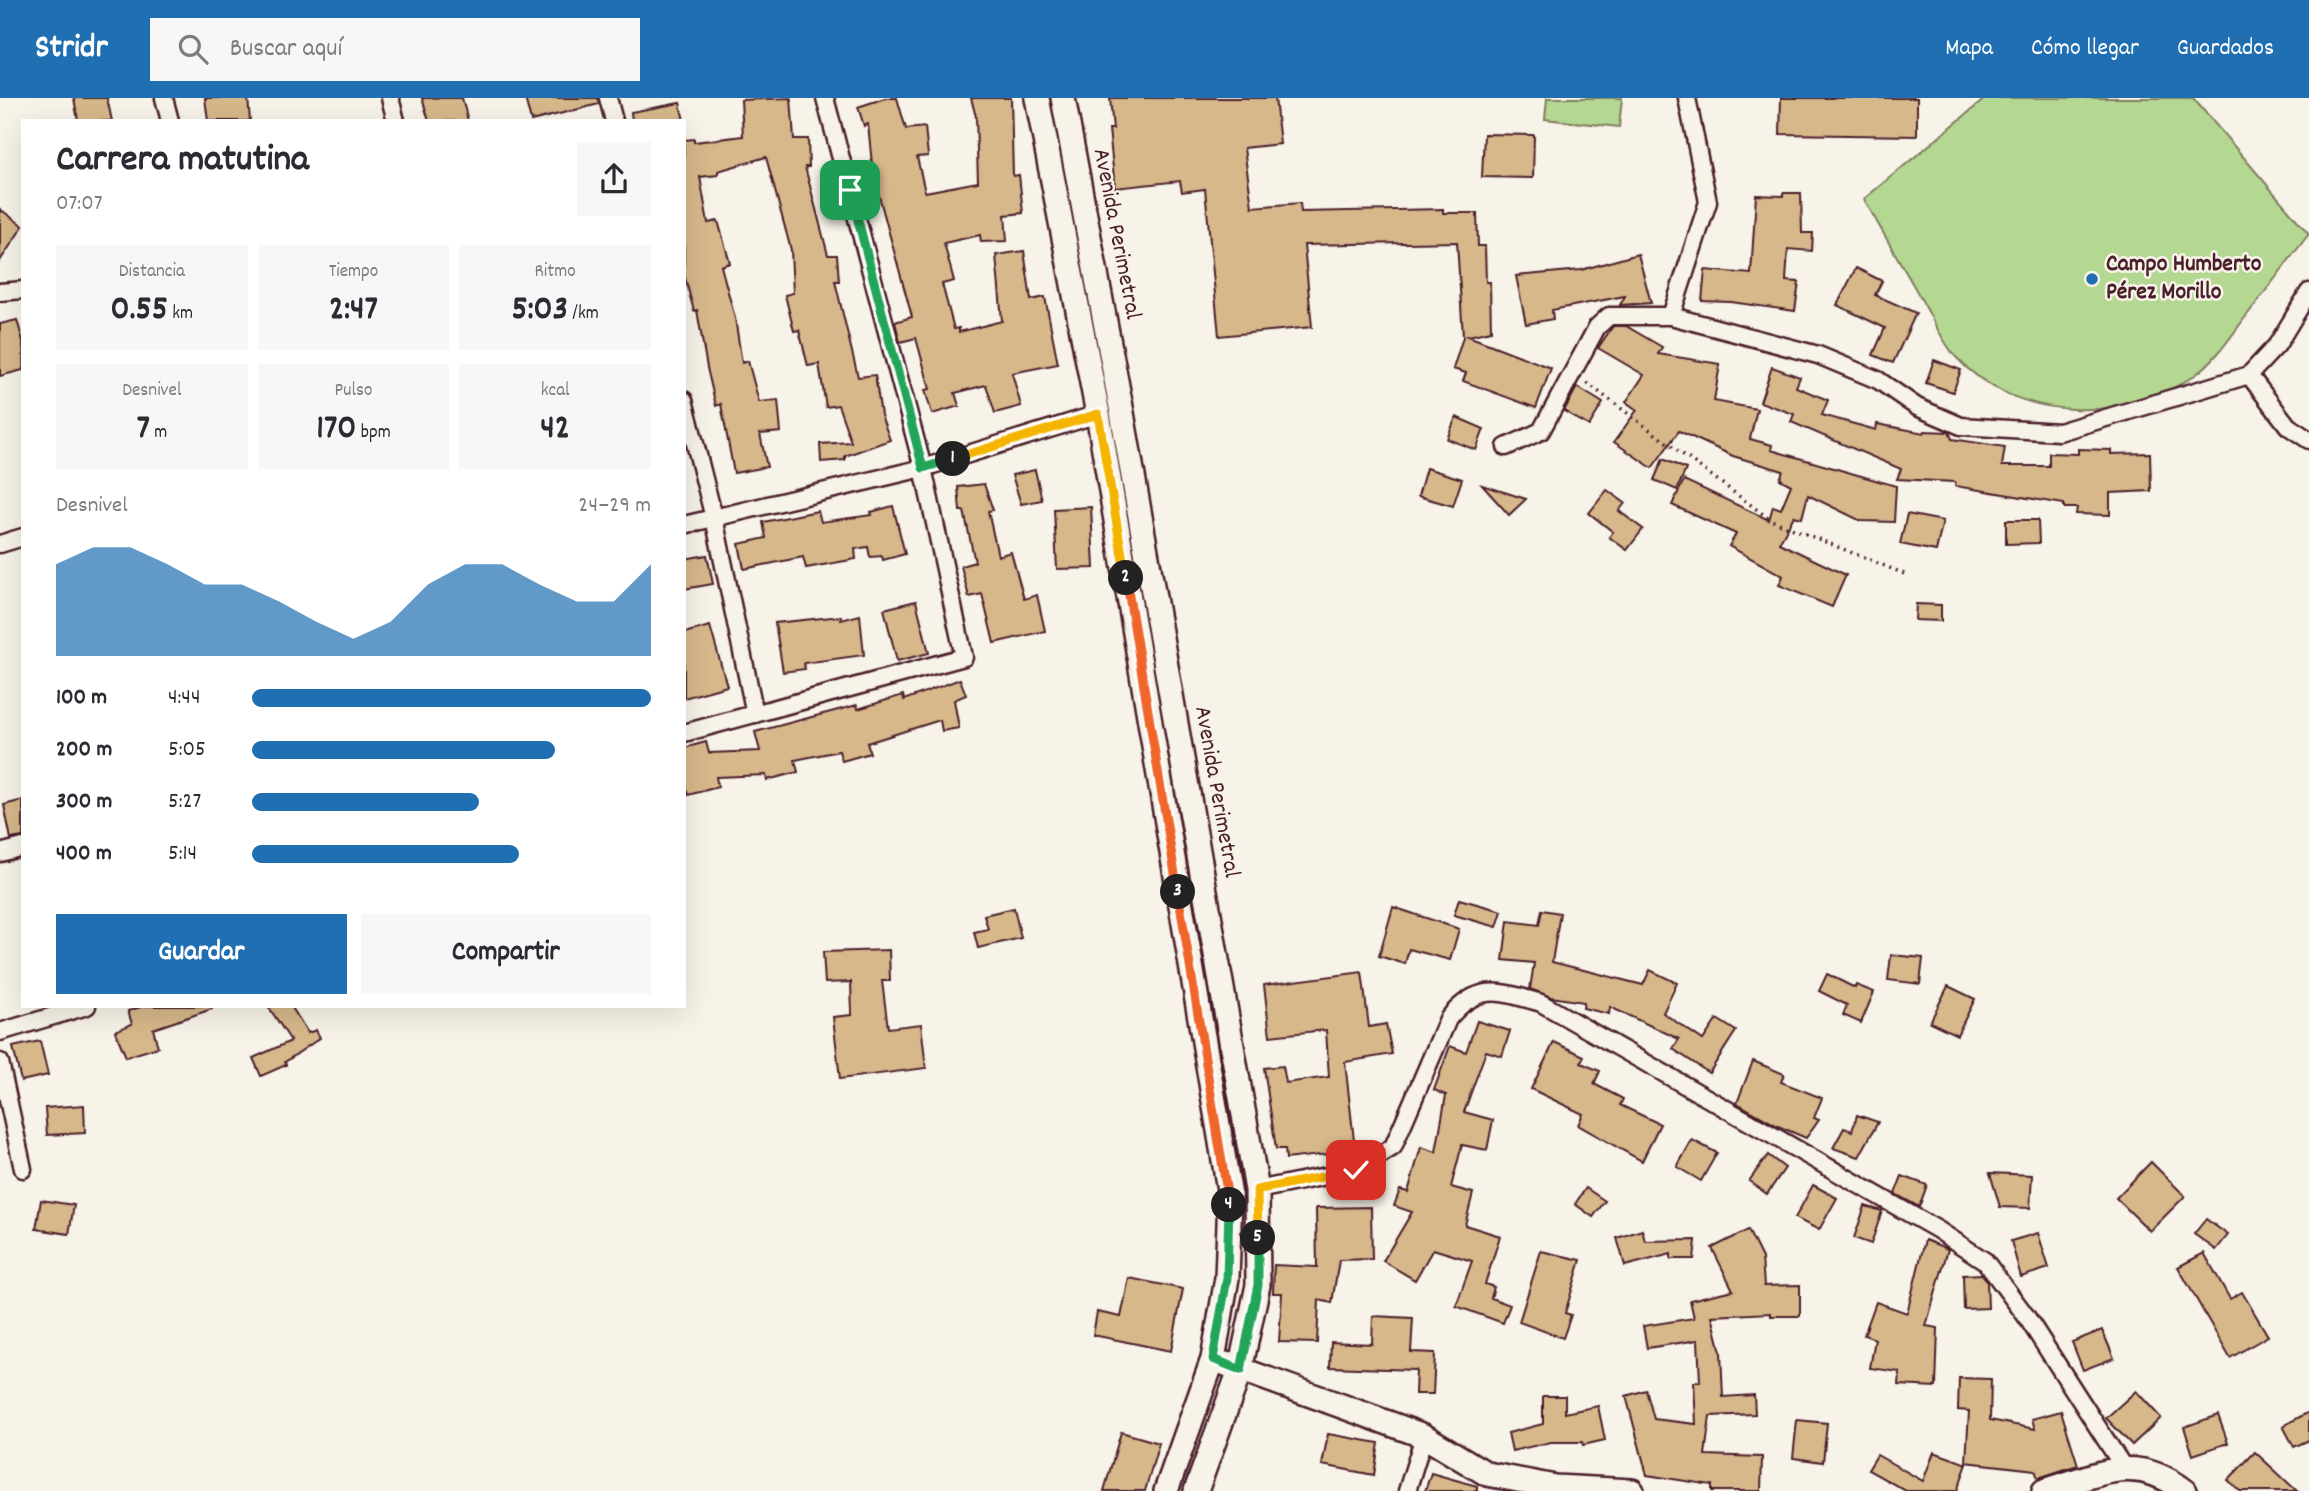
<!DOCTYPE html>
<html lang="es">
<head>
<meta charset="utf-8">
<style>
	:root { --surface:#fff; --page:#f7f7f7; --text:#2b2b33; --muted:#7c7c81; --accent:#1f6fb2 }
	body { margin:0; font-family:Dekko,sans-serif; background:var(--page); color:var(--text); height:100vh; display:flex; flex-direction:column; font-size:26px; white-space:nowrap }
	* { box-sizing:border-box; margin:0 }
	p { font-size:23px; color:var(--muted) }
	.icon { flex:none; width:38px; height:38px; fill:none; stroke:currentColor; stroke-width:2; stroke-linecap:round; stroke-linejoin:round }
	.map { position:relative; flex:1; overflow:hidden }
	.sheet { position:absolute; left:21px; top:21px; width:665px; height:889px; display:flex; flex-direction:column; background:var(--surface); border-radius:0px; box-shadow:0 7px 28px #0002 }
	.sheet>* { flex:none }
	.pin { position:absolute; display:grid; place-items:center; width:60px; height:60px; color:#fff; margin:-30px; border-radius:14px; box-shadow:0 4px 10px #0006 }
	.km { position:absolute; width:35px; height:35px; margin:-18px; border-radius:50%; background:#222; color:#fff; font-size:19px; line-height:35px; text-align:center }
	.round { display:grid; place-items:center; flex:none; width:74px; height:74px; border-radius:0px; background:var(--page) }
	.head { display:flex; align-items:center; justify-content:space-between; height:119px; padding:0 35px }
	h1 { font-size:38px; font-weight:700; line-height:52px }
	.figures { display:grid; grid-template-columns:repeat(3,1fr); gap:10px; height:119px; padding:7px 35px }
	.figures div { display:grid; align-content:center; border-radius:0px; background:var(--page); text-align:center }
	.figures b { font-size:35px; font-weight:700 }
	.figures small { font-size:19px; font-weight:400 }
	.figures p { font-size:19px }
	.chart { height:196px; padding:14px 35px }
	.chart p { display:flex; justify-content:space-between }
	.chart svg { width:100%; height:126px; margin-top:7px; fill:var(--accent); opacity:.7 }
	.action { display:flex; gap:14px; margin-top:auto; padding:14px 35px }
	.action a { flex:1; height:80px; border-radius:0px; background:var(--accent); color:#fff; font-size:28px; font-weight:700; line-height:80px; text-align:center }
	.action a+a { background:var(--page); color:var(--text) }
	ul { padding:0 35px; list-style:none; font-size:23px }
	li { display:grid; grid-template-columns:112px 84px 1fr; align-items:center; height:52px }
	li i { height:18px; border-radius:9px; background:var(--accent) }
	header { display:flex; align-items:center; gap:42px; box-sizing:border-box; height:98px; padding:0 35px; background:var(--accent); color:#fff }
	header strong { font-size:33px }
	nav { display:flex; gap:38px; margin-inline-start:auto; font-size:24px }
	.search { width:490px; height:63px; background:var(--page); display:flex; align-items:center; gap:18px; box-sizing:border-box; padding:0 24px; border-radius:0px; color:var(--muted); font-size:26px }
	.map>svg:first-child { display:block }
	.green { fill:#b4d791; stroke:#7f7b5e; stroke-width:2 }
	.building { fill:#d6b88a; stroke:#4a1f2b; stroke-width:2 }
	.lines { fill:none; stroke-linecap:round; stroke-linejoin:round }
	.street-casing { stroke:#4a1f2b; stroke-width:21 }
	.secondary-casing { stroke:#4a1f2b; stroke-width:28 }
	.path { stroke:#4a1f2b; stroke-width:3.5; stroke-dasharray:2 5; stroke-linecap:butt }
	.street { stroke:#f7f3e8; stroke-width:16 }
	.secondary { stroke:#f7f3e8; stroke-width:23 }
	.split-1-casing { stroke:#fff; stroke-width:14 }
	.split-2-casing { stroke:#fff; stroke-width:14 }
	.split-3-casing { stroke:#fff; stroke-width:14 }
	.split-4-casing { stroke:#fff; stroke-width:14 }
	.split-5-casing { stroke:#fff; stroke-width:14 }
	.split-6-casing { stroke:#fff; stroke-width:14 }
	.split-1 { stroke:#22a559; stroke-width:9 }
	.split-2 { stroke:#f5b400; stroke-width:9 }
	.split-3 { stroke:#f0652b; stroke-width:9 }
	.split-4 { stroke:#f0652b; stroke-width:9 }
	.split-5 { stroke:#22a559; stroke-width:9 }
	.split-6 { stroke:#f5b400; stroke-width:9 }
	.poi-dot { fill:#1f6fb2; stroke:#f7f3e8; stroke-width:2.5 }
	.labels { text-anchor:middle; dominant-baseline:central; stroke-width:5; stroke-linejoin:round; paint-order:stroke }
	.street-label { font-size:24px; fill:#4a1f2b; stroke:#f7f3e8 }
	.poi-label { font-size:24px; font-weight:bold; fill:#4a1f2b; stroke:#f7f3e8; text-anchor:start }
</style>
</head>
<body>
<header>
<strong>Stridr</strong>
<div class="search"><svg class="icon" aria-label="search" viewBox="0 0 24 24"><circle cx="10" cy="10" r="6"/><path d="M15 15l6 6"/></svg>Buscar aquí</div>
<nav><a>Mapa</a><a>Cómo llegar</a><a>Guardados</a></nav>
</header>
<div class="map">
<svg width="2309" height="1393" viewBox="0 0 2309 1393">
	<rect width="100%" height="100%" fill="#f7f3e8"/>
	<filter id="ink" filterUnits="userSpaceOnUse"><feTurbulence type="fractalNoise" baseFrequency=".0143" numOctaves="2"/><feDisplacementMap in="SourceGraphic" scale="14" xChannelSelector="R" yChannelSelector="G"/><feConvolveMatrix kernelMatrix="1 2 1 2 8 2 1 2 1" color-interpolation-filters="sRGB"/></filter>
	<g filter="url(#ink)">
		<!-- green -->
		<g class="green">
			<polygon points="1547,0 1622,0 1619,29 1545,21"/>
			<path d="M1986 0H2193L2309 136C2287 164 2266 193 2244 221 2230 240 2215 263 2195 277 2125 326 2015 325 1955 258 1943 244 1934 224 1925 208 1905 172 1884 137 1864 101Z"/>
		</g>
		<!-- building -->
		<g class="building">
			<polygon points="74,0 107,0 112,23 78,23"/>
			<polygon points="205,0 248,0 250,23 208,23"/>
			<polygon points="422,0 462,0 468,23 429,23"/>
			<polygon points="525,0 598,0 599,6 531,23"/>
			<polygon points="791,0 794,41 808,41 809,69 805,69 828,157 837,157 839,183 835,183 858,279 875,277 881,317 890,342 845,358 845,362 821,364 820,346 851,344 838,307 826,309 819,266 808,268 799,232 794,233 785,197 793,195 791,152 766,59 718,73 718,77 700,79 708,125 718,123 730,165 721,168 735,220 742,265 748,263 759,304 778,302 781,334 760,336 767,369 734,375 721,306 716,308 707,270 697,212 694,213 684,176 684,42 694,41 694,44 743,38 741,2"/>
			<polygon points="885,0 897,0 906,31 925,29 928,58 917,59 925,94 978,84 976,19 971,0 1011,0 1013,78 1019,77 1023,115 1005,117 1007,143 981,144 980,137 944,145 954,183 942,186 954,231 959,230 959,234 1002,223 996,157 1024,153 1031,202 1045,199 1058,266 1012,275 1021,308 995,315 986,287 955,295 959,308 932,316 925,292 930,291 916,240 900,244 895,224 912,219 873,76 868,26 864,28 858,9"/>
			<polygon points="1110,0 1275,0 1280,46 1244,50 1252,109 1300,105 1301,114 1443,111 1443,115 1477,115 1478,148 1485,148 1486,184 1490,184 1491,233 1468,238 1551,270 1536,310 1463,283 1466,275 1453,271 1463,239 1457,144 1304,147 1312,229 1219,238 1205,91 1182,94 1180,83 1115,90 1109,31 1113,31"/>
			<polygon points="1781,0 1917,0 1917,38 1780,36"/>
			<polygon points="680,5 684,23 632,23 631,14"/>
			<polygon points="1484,36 1534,37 1533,80 1482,79"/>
			<polygon points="1783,95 1801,95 1802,135 1813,135 1812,153 1788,151 1786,183 1799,184 1795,213 1731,204 1702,203 1705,172 1751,176 1756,97 1783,98"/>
			<polygon points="0,111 23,128 0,163"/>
			<polygon points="1638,156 1651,205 1620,207 1625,198 1552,212 1553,221 1526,226 1516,178 1581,172"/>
			<polygon points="1856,170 1882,183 1875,197 1916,215 1893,265 1873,257 1885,230 1837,207"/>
			<polygon points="17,222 23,243 23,272 0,278 0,226"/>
			<polygon points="1613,228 1626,228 1662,249 1658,256 1720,266 1714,303 1757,311 1750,341 1772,347 1771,352 1896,388 1894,424 1861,423 1808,397 1802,420 1794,418 1779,445 1846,477 1832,509 1779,487 1783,478 1729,448 1736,436 1672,407 1684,382 1769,422 1773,408 1781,411 1791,387 1780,381 1783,373 1733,358 1679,333 1652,370 1614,344 1637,312 1626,304 1644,277 1598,250"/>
			<polygon points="1934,262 1961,272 1953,294 1926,285"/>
			<polygon points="1772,269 1800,279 1796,289 1828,302 1822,317 1876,332 1877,326 1924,335 1925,333 1949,334 1952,341 2005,349 2002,368 2049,368 2049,355 2078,356 2078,351 2111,352 2111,356 2150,355 2151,393 2110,395 2110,417 2076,416 2077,410 2064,410 2064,406 1955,388 1955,384 1897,381 1901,371 1791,324 1794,316 1760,304"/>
			<polygon points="1577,289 1603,305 1589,328 1564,313"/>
			<polygon points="1456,319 1484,331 1476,352 1447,341"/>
			<polygon points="1663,361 1686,371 1677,392 1654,382"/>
			<polygon points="1426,370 1462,381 1453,408 1418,398"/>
			<polygon points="1035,372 1042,402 1021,406 1012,377"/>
			<polygon points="984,386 993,412 988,413 998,458 1011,454 1024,501 1037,497 1045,533 994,545 982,496 969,499 961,468 975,464 964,413 960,413 958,389"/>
			<polygon points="1482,387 1526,401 1509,417"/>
			<polygon points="1607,392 1625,405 1619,413 1643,431 1627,452 1609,439 1613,434 1589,415"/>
			<polygon points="893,408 905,456 883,462 882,458 870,459 868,449 855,451 856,461 806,470 803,459 744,471 739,446 766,440 763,424 818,413 821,424 872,417 871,414"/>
			<polygon points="1091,409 1094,470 1057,471 1054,411"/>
			<polygon points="1907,416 1943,423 1936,453 1900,446"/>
			<polygon points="2006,422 2038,422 2039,445 2006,446"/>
			<polygon points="707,457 713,486 684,491 684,461"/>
			<polygon points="916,503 929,555 897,563 884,511"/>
			<polygon points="1916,506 1941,507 1941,523 1915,522"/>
			<polygon points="860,517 864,557 804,565 805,571 783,574 775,525 841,518 841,522"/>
			<polygon points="710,528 727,588 684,600 684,535"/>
			<polygon points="960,581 966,597 954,602 959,630 942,633 940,622 867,645 870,655 842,663 839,653 795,662 798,674 767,682 766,677 716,679 718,689 688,697 684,683 684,650 706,644 709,655 760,653 755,634 857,607 858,611 903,597 904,602"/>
			<polygon points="23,702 23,739 11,741 4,707"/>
			<polygon points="1459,801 1502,813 1497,829 1454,817"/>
			<polygon points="1393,809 1459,831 1450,862 1409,851 1405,866 1379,858"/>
			<polygon points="1014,810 1021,840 978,850 974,834 988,831 984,817"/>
			<polygon points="1542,812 1560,815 1552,864 1643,887 1650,872 1677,885 1663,915 1703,942 1717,921 1736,933 1709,975 1673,951 1679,941 1610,909 1609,916 1583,910 1584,904 1551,899 1530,891 1534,865 1503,862 1508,823 1539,827"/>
			<polygon points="889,852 890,883 882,883 888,930 921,926 926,970 840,981 833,919 852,917 851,884 825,885 823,854"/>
			<polygon points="1891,857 1923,860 1920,886 1888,882"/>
			<polygon points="1362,874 1369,929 1386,926 1392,956 1345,964 1356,1060 1337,1065 1336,1055 1286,1061 1285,1051 1276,1051 1264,970 1283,968 1286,985 1329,979 1326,932 1270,938 1264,887"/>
			<polygon points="1827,876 1855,890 1856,887 1874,894 1861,925 1843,917 1847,907 1819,893"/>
			<polygon points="1948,888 1975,901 1957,937 1930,924"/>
			<polygon points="144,908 212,908 212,911 153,931 158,949 126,959 115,933 132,926 128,913"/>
			<polygon points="268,908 291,908 308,935 316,932 320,940 285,964 286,967 261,978 253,960 291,943"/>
			<polygon points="1477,923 1510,933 1502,958 1486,953 1464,1014 1493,1022 1487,1052 1462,1047 1451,1089 1473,1095 1465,1127 1500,1138 1485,1186 1494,1189 1491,1200 1510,1207 1503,1225 1456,1208 1472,1163 1433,1151 1415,1182 1383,1163 1412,1114 1394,1108 1400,1092 1408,1094 1421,1049 1436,1054 1446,997 1434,992 1450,948 1466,954"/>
			<polygon points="40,943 48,977 21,983 13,949"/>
			<polygon points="1554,944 1584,958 1581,965 1600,973 1594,986 1623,1001 1620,1007 1660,1026 1642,1063 1578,1027 1583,1016 1531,991"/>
			<polygon points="1753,963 1784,976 1781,984 1822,1000 1814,1020 1819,1022 1806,1040 1778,1028 1737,1005"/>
			<polygon points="84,1007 85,1035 47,1037 45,1010"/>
			<polygon points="1857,1017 1878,1024 1859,1059 1833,1050 1844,1030 1852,1033"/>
			<polygon points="1692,1042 1717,1055 1701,1083 1677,1069"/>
			<polygon points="1768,1057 1785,1070 1767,1096 1749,1083"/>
			<polygon points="2151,1064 2185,1098 2150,1133 2116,1100"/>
			<polygon points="1990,1075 2032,1077 2030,1110 2000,1109"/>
			<polygon points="1902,1078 1927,1087 1919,1109 1895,1096"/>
			<polygon points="1813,1087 1837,1100 1819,1132 1795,1120"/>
			<polygon points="1586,1090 1605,1103 1593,1119 1575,1106"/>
			<polygon points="41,1102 74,1107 69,1136 36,1131"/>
			<polygon points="1865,1108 1882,1113 1871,1146 1854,1140"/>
			<polygon points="1371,1109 1372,1161 1339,1162 1332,1205 1319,1202 1317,1245 1279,1244 1282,1195 1273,1195 1274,1167 1317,1169 1316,1110"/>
			<polygon points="2206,1121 2228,1137 2216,1152 2194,1136"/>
			<polygon points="1642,1132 1645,1143 1696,1142 1694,1161 1671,1161 1671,1156 1625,1168 1617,1140"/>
			<polygon points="1748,1132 1762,1160 1764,1188 1800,1187 1800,1218 1771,1218 1771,1215 1712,1218 1721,1254 1723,1299 1754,1297 1755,1316 1710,1318 1705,1357 1762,1359 1761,1393 1712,1393 1712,1387 1647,1377 1626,1298 1646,1292 1654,1321 1696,1326 1694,1284 1700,1284 1698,1242 1647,1250 1643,1228 1694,1220 1690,1202 1733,1192 1712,1150"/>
			<polygon points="2038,1135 2049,1170 2021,1179 2011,1143"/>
			<polygon points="1925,1142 1948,1151 1926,1228 1938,1230 1936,1289 1899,1287 1900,1274 1870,1270 1875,1241 1864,1237 1876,1204 1907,1215"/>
			<polygon points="1541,1153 1581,1162 1565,1215 1571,1217 1563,1240 1519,1224"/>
			<polygon points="2204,1155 2230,1201 2242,1194 2268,1238 2230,1260 2178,1169"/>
			<polygon points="1982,1176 1987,1183 1988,1210 1964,1211 1963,1177"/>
			<polygon points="1129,1180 1183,1191 1171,1253 1093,1237 1097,1214 1121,1219"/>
			<polygon points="1373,1218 1413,1220 1411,1254 1435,1255 1433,1296 1415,1296 1416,1272 1330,1269 1331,1244 1372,1246"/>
			<polygon points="2102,1232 2114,1260 2083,1272 2072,1244"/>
			<polygon points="1959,1280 1991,1281 1990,1322 2035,1331 2032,1321 2061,1313 2078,1367 2038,1380 2035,1372 1966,1364 1969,1313 1958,1312"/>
			<polygon points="2136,1293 2161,1320 2132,1347 2106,1320"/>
			<polygon points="1543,1298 1565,1298 1565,1315 1598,1308 1605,1342 1583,1347 1582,1344 1551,1344 1512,1353 1508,1335 1543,1326"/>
			<polygon points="2309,1314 2309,1342 2294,1349 2283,1328"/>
			<polygon points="2218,1317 2228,1345 2193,1357 2184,1329"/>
			<polygon points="1797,1322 1827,1325 1823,1364 1793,1360"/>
			<polygon points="1121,1334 1159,1345 1145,1393 1104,1393"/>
			<polygon points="1328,1336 1379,1345 1374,1377 1322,1367"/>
			<polygon points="1934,1354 1967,1366 1957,1393 1906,1393 1868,1372 1877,1357 1923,1383"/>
			<polygon points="2255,1354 2297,1393 2240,1393 2228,1382"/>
			<polygon points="1431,1375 1477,1388 1477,1393 1425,1393"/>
		</g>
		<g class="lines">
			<!-- street casing -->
			<g class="street-casing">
				<g id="street">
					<polyline points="164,0 170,23"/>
					<polyline points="390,0 396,23"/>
					<polyline points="608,0 614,23"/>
					<polyline points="1687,0 1708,104 1671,218 1818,257 1878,282 1917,309 1961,328 2059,334 2249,277 2277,247 2309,194"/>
					<polyline points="0,194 23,192"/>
					<polyline points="2249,277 2288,328 2309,342"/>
					<polyline points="684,302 714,420 755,616"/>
					<polyline points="1506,349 1541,333 1597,229 1609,218 1671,218"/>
					<polyline points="684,427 923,370 1098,316"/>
					<polyline points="0,446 23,439"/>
					<polyline points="684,635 964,559 923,370 825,0"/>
					<polyline points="0,755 23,749"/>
					<polyline points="0,934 87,908"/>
					<polyline points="0,964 23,1071"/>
					<path d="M1257 1092 1356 1072 1393 1049 1448 921C1478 884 1500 893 1541 905L1938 1132 1985 1163 2026 1218 2124 1370"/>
					<polyline points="1407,1393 1424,1338"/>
				</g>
			</g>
			<!-- secondary casing -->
			<g class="secondary-casing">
				<g id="secondary">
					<polyline points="1037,0 1098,316 1230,1098 1227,1180 1213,1261 1166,1393"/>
					<polyline points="1063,0 1121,309 1257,1092 1258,1187 1240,1272 1196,1393"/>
					<polyline points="1226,1266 1424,1338 1487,1376 1555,1389 1632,1393"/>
					<path d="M2044 1393C2099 1377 2134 1354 2185 1393"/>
				</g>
			</g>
			<!-- path -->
			<polyline class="path" points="1587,285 1771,422 1907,477"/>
			<!-- street -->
			<use href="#street" class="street"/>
			<!-- secondary -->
			<use href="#secondary" class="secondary"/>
		</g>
	</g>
	<g class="lines" filter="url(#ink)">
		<!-- split-1 casing -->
		<g class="split-1-casing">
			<polyline id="split-1" points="850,92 923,370 953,361"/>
		</g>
		<!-- split-2 casing -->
		<g class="split-2-casing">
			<polyline id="split-2" points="953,361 1098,316 1126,480"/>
		</g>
		<!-- split-3 casing -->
		<g class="split-3-casing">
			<polyline id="split-3" points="1126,480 1178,794"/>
		</g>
		<!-- split-4 casing -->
		<g class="split-4-casing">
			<polyline id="split-4" points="1178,794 1229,1107"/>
		</g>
		<!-- split-5 casing -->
		<g class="split-5-casing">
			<polyline id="split-5" points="1229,1107 1227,1180 1213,1261 1241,1272 1258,1187 1258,1140"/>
		</g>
		<!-- split-6 casing -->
		<g class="split-6-casing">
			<polyline id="split-6" points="1258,1140 1257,1092 1356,1072"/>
		</g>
		<!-- split-1 -->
		<use href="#split-1" class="split-1"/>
		<!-- split-2 -->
		<use href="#split-2" class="split-2"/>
		<!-- split-3 -->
		<use href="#split-3" class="split-3"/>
		<!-- split-4 -->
		<use href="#split-4" class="split-4"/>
		<!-- split-5 -->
		<use href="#split-5" class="split-5"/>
		<!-- split-6 -->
		<use href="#split-6" class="split-6"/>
	</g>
	<!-- markers -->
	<circle class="poi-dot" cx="2092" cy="181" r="7"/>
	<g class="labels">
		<!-- street labels -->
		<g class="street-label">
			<text transform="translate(1116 136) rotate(79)">Avenida Perimetral</text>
			<text transform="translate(1216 694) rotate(80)">Avenida Perimetral</text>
		</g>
		<!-- poi labels -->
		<g class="poi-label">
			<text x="2106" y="167">Campo Humberto<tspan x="2106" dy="28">Pérez Morillo</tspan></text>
		</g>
	</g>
</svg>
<div class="pin" style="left:850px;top:92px;background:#1e9e55"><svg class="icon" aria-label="arrive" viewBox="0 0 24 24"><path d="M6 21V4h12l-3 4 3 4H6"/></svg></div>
<div class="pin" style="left:1356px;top:1072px;background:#d93025"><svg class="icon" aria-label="check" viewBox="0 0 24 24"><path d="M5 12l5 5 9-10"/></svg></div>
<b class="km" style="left:953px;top:361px">1</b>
<b class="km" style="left:1126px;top:480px">2</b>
<b class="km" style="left:1178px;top:794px">3</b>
<b class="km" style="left:1229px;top:1107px">4</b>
<b class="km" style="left:1258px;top:1140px">5</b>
<section class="sheet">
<div class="head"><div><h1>Carrera matutina</h1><p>07:07</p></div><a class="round"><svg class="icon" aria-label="share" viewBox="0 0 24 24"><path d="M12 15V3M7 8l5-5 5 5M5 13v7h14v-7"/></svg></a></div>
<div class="figures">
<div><p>Distancia</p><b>0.55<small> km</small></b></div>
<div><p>Tiempo</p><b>2:47</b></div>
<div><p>Ritmo</p><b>5:03<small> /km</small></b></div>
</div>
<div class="figures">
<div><p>Desnivel</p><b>7<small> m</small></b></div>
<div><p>Pulso</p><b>170<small> bpm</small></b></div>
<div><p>kcal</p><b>42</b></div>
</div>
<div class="chart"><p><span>Desnivel</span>24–29 m</p>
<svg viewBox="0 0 160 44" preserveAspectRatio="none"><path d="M0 44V12L10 6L20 6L30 12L40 19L50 19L60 25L70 32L80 38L90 32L100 19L110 12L120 12L130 19L140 25L150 25L160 12V44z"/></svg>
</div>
<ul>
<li><b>100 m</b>4:44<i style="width:100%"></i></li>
<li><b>200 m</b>5:05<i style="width:76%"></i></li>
<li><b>300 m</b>5:27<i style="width:57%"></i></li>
<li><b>400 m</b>5:14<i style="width:67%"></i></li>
</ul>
<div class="action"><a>Guardar</a><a>Compartir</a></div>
</section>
</div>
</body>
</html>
